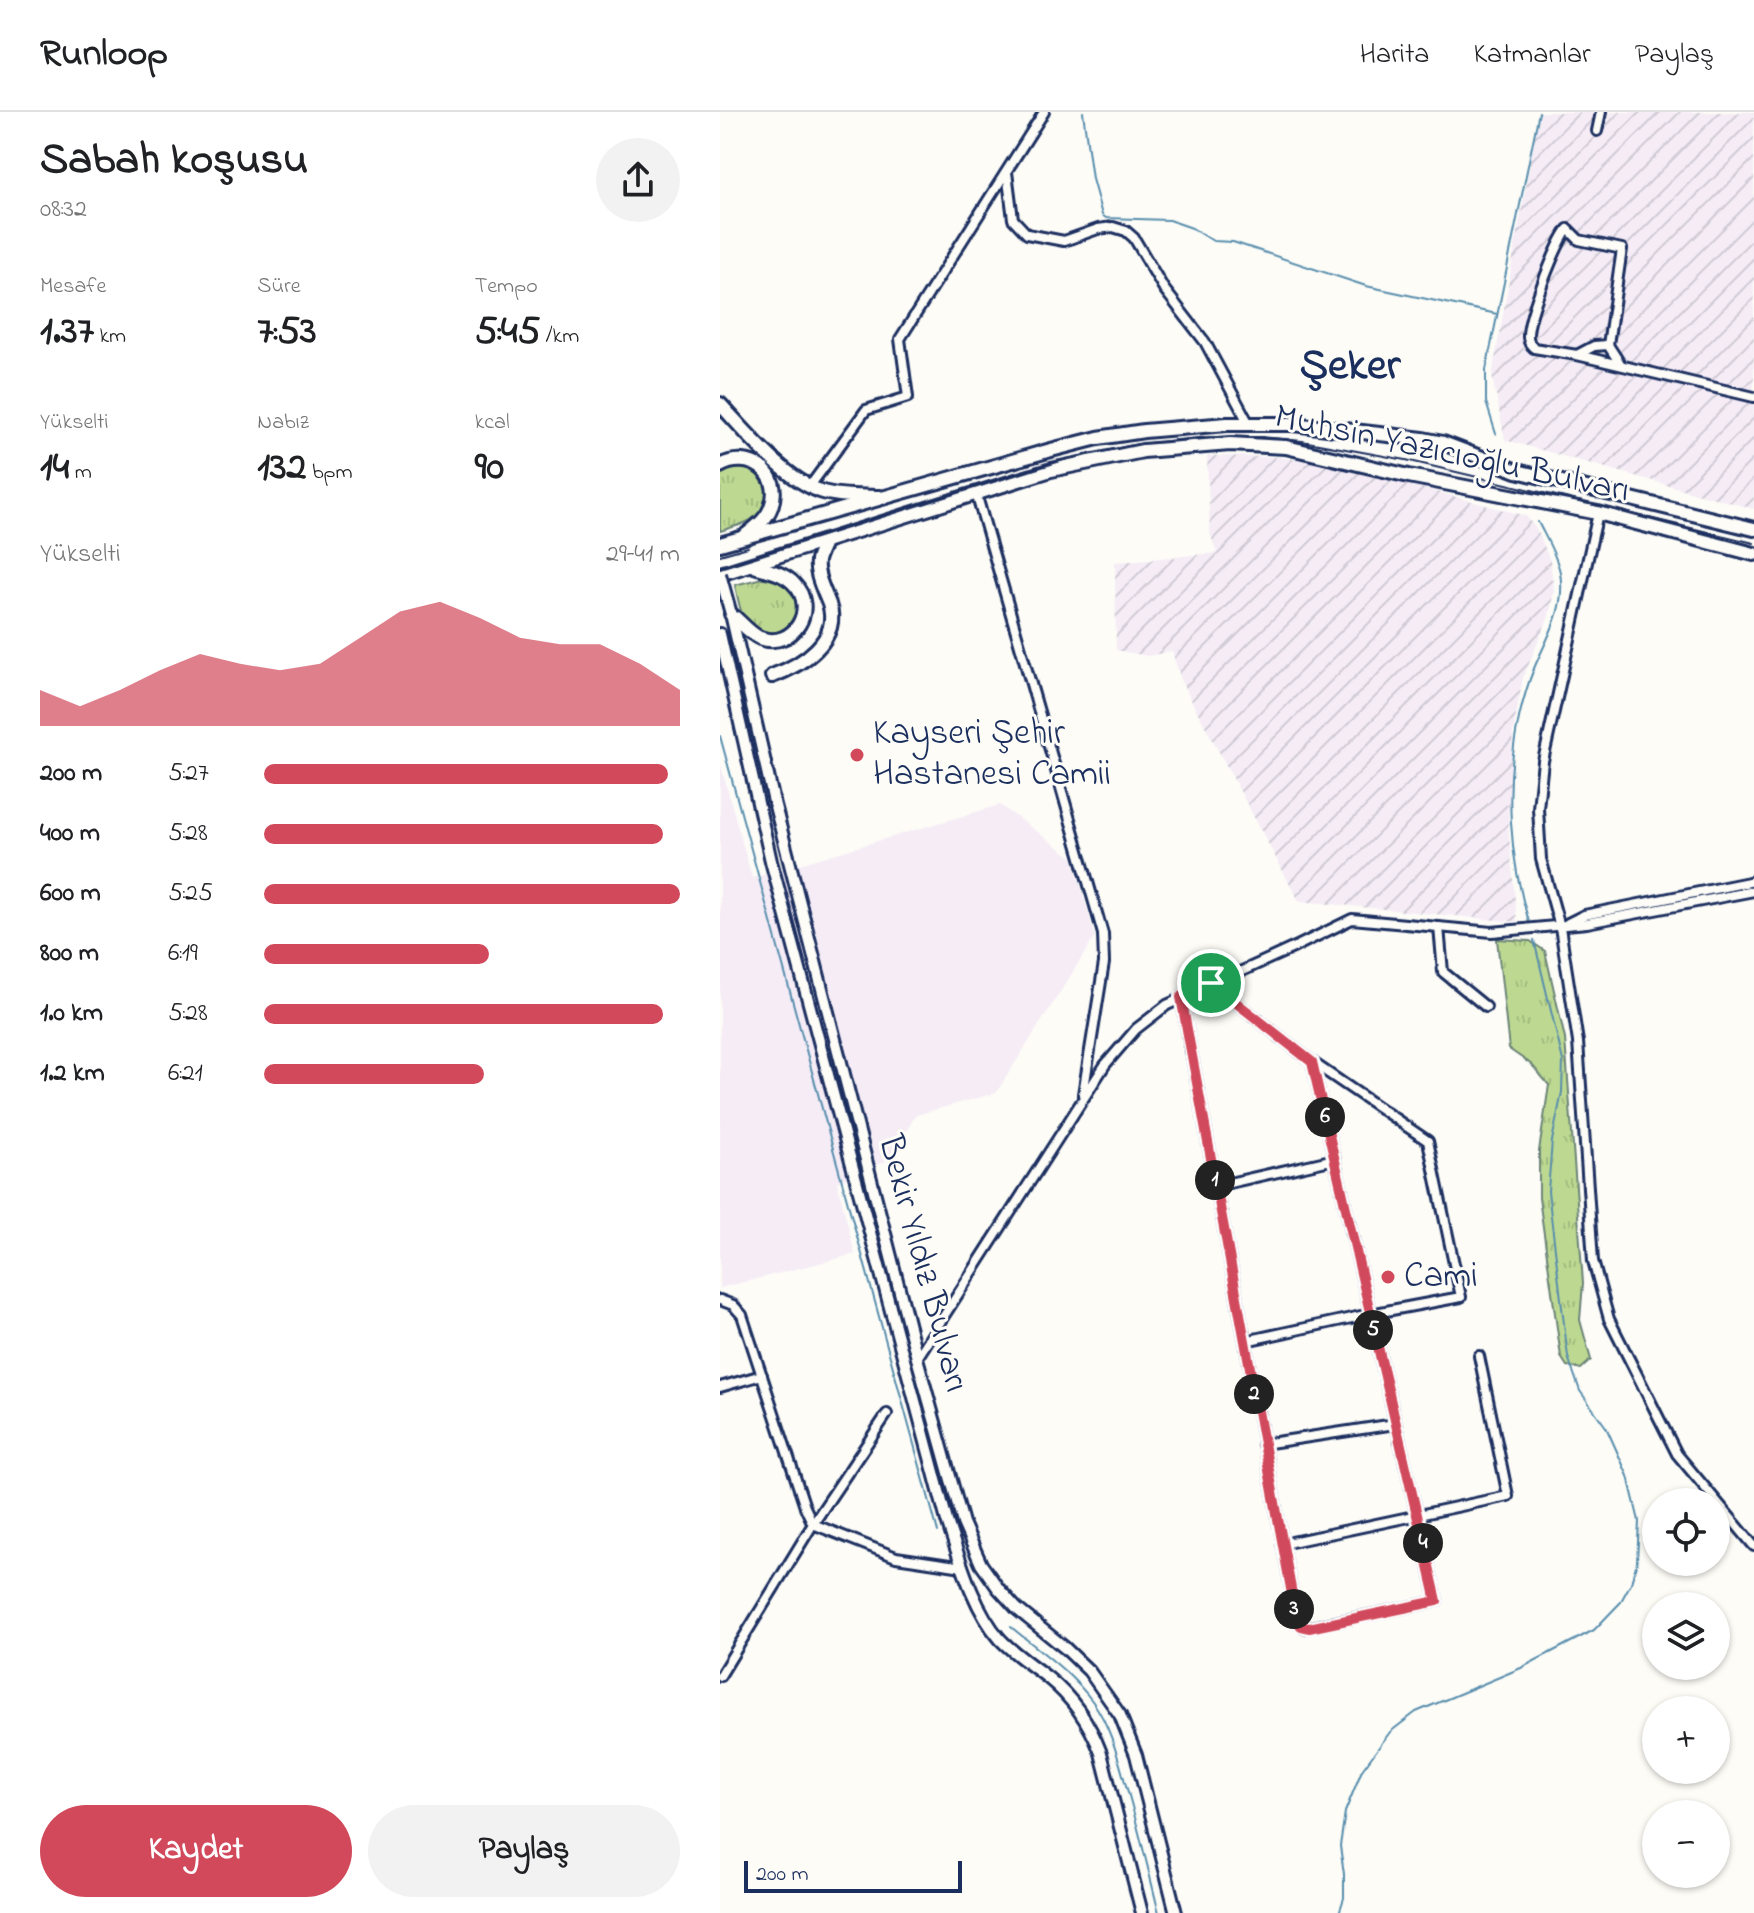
<!DOCTYPE html>
<html lang="tr">
<head>
<meta charset="utf-8">
<style>
	:root { --surface:#fff; --page:#f2f2f2; --text:#202124; --muted:#757577; --line:#e0e0e0; --accent:#d1495b }
	body { margin:0; font-family:"Indie Flower",sans-serif; background:var(--page); color:var(--text); height:100vh; display:flex; flex-direction:column; font-size:30px; white-space:nowrap }
	* { box-sizing:border-box; margin:0 }
	p { font-size:26px; color:var(--muted) }
	.icon { flex:none; width:44px; height:44px; fill:none; stroke:currentColor; stroke-width:2; stroke-linecap:round; stroke-linejoin:round }
	.map { position:relative; flex:1; overflow:hidden }
	.details { display:flex; flex-direction:column; background:var(--surface); width:720px }
	.details>* { flex:none }
	.tools { position:absolute; left:922px; top:1376px; display:grid; gap:16px }
	.tools a { display:grid; place-items:center; width:88px; height:88px; border-radius:50%; background:var(--surface); box-shadow:0 2px 6px #0004; font-size:40px }
	.scale { position:absolute; left:24px; bottom:20px; width:218px; box-sizing:border-box; padding-left:8px; border:4px solid #1b2f5e; border-top:0; font-size:22px; line-height:28px; white-space:nowrap; color:#1b2f5e; -webkit-text-stroke:6px #fdfcf7; paint-order:stroke }
	.pin { position:absolute; display:grid; place-items:center; width:68px; height:68px; color:#fff; margin:-34px; border:4px solid #fff; border-radius:50%; box-shadow:0 2px 8px #0007 }
	.km { position:absolute; width:40px; height:40px; margin:-20px; border-radius:50%; background:#222; color:#fff; font-size:22px; line-height:40px; text-align:center }
	.round { display:grid; place-items:center; flex:none; width:84px; height:84px; border-radius:42px; background:var(--page) }
	.summary { display:flex; align-items:center; justify-content:space-between; height:136px; padding:0 40px }
	h1 { font-size:44px; font-weight:700; line-height:60px }
	.metrics { display:grid; grid-template-columns:repeat(3,1fr); gap:12px; height:136px; padding:8px 40px }
	.metrics div { display:grid; align-content:center }
	.metrics b { font-size:40px; font-weight:700 }
	.metrics small { font-size:22px; font-weight:400 }
	.metrics p { font-size:22px }
	.chart { height:224px; padding:16px 40px }
	.chart p { display:flex; justify-content:space-between }
	.chart svg { width:100%; height:144px; margin-top:8px; fill:var(--accent); opacity:.7 }
	.cta { display:flex; gap:16px; margin-top:auto; padding:16px 40px }
	.cta a { flex:1; height:92px; border-radius:48px; background:var(--accent); color:#fff; font-size:32px; font-weight:700; line-height:92px; text-align:center }
	.cta a+a { background:var(--page); color:var(--text) }
	ul { padding:0 40px; list-style:none; font-size:26px }
	li { display:grid; grid-template-columns:128px 96px 1fr; align-items:center; height:60px }
	li i { height:20px; border-radius:10px; background:var(--accent) }
	header { display:flex; align-items:center; gap:48px; box-sizing:border-box; height:112px; padding:0 40px; background:var(--surface); border-bottom:2px solid var(--line) }
	header strong { font-size:38px }
	nav { display:flex; gap:44px; margin-inline-start:auto; font-size:28px }
	main { display:flex; flex:1; min-height:0 }
	.map>svg:first-child { display:block }
	.built { fill:#f5ecf6 }
	.industrial { fill:url(#industrial-furrows) }
	.grass { fill:url(#grass-tufts); stroke:#6c8478; stroke-width:2 }
	.lines { fill:none; stroke-linecap:round; stroke-linejoin:round }
	.stream { stroke:#598ead; stroke-width:2 }
	.minor-casing { stroke:#1b2f5e; stroke-width:14 }
	.major-casing { stroke:#1b2f5e; stroke-width:16 }
	.highway-casing { stroke:#1b2f5e; stroke-width:18 }
	.minor { stroke:#fdfcf7; stroke-width:8 }
	.major { stroke:#fdfcf7; stroke-width:10 }
	.highway { stroke:#fdfcf7; stroke-width:12 }
	.tram { stroke:#1b2f5e; stroke-width:2 }
	.major-bridge-casing { stroke:#1b2f5e; stroke-width:16; stroke-linecap:butt }
	.major-bridge { stroke:#fdfcf7; stroke-width:10 }
	.route-casing { stroke:#fff; stroke-width:16 }
	.route { stroke:#d1495b; stroke-width:10 }
	.poi-dot { fill:#d1495b; stroke:#fdfcf7; stroke-width:3 }
	.labels { text-anchor:middle; dominant-baseline:central; stroke-width:6; stroke-linejoin:round; paint-order:stroke }
	.street-label { font-size:36px; fill:#1b2f5e; stroke:#fdfcf7 }
	.poi-label { font-size:36px; fill:#1b2f5e; stroke:#fdfcf7; text-anchor:start }
	.district-label { font-size:44px; font-weight:bold; fill:#1b2f5e; stroke:#fdfcf7 }
</style>
</head>
<body>
<header>
<strong>Runloop</strong>
<nav><a>Harita</a><a>Katmanlar</a><a>Paylaş</a></nav>
</header>
<main>
<section class="details">
<div class="summary"><div><h1>Sabah koşusu</h1><p>08:32</p></div><a class="round"><svg class="icon" aria-label="share" viewBox="0 0 24 24"><path d="M12 15V3M7 8l5-5 5 5M5 13v7h14v-7"/></svg></a></div>
<div class="metrics">
<div><p>Mesafe</p><b>1.37<small> km</small></b></div>
<div><p>Süre</p><b>7:53</b></div>
<div><p>Tempo</p><b>5:45<small> /km</small></b></div>
</div>
<div class="metrics">
<div><p>Yükselti</p><b>14<small> m</small></b></div>
<div><p>Nabız</p><b>132<small> bpm</small></b></div>
<div><p>kcal</p><b>90</b></div>
</div>
<div class="chart"><p><span>Yükselti</span>29–41 m</p>
<svg viewBox="0 0 160 44" preserveAspectRatio="none"><path d="M0 44V33L10 38L20 33L30 27L40 22L50 25L60 27L70 25L80 17L90 9L100 6L110 11L120 17L130 19L140 19L150 25L160 33V44z"/></svg>
</div>
<ul>
<li><b>200 m</b>5:27<i style="width:97%"></i></li>
<li><b>400 m</b>5:28<i style="width:96%"></i></li>
<li><b>600 m</b>5:25<i style="width:100%"></i></li>
<li><b>800 m</b>6:19<i style="width:54%"></i></li>
<li><b>1.0 km</b>5:28<i style="width:96%"></i></li>
<li><b>1.2 km</b>6:21<i style="width:53%"></i></li>
</ul>
<div class="cta"><a>Kaydet</a><a>Paylaş</a></div>
</section>
<div class="map">
<svg width="1034" height="1801" viewBox="0 0 1034 1801">
	<defs>
		<pattern id="industrial-furrows" width="10" height="10" patternUnits="userSpaceOnUse" patternTransform="scale(2)"><rect width="10" height="10" fill="#f5ecf6"/><path d="M-1 1l2-2M0 10L10 0M9 11l2-2" fill="none" stroke="#d1cbd5"/></pattern>
		<pattern id="grass-tufts" width="24" height="20" patternUnits="userSpaceOnUse" patternTransform="scale(2)"><rect width="24" height="20" fill="#bdd991"/><path d="M3 7l-1-3M5 7V3M7 7l1-3M15 17l-1-3M17 17v-4M19 17l1-3" fill="none" stroke="#a2bb7f"/></pattern>
	</defs>
	<rect width="100%" height="100%" fill="#fdfcf7"/>
	<filter id="ink" filterUnits="userSpaceOnUse"><feTurbulence type="fractalNoise" baseFrequency=".0125" numOctaves="2"/><feDisplacementMap in="SourceGraphic" scale="16" xChannelSelector="R" yChannelSelector="G"/><feConvolveMatrix kernelMatrix="1 2 1 2 8 2 1 2 1" color-interpolation-filters="sRGB"/></filter>
	<g filter="url(#ink)">
		<!-- built -->
		<polygon class="built" points="0,651 32,766 280,693 353,746 375,825 276,981 196,1003 168,1048 117,1070 135,1142 0,1176"/>
		<!-- industrial -->
		<g class="industrial">
			<polygon points="819,0 1034,0 1034,397 785,328 772,264"/>
			<polygon points="487,344 559,345 630,356 806,404 819,421 830,449 834,478 829,504 803,566 793,620 788,713 797,810 579,789 462,571 452,539 428,544 396,538 395,450 497,441 490,421"/>
		</g>
		<!-- grass -->
		<g class="grass">
			<path d="M12 355C39 353 59 382 37 403 28 412 12 415 0 419V362Z"/>
			<path d="M42 466C118 470 50 565 23 504 19 495 17 483 15 473Z"/>
			<polygon points="777,827 810,829 825,839 845,927 863,1171 860,1208 871,1248 861,1257 847,1254 841,1245 819,1086 819,1039 829,973 812,953 789,937"/>
		</g>
		<g class="lines">
			<!-- stream -->
			<g class="stream">
				<polyline points="363,0 372,67 382,103 386,106 449,108 472,116 493,129 513,130 646,174 777,202"/>
				<polyline points="776,322 766,290 766,258 819,0"/>
				<polyline points="0,624 218,1420"/>
				<path d="M810 813C789 747 784 675 799 606 803 588 808 571 815 554 829 522 846 496 840 460 836 442 826 426 818 410"/>
				<path d="M291 1515C319 1538 351 1560 373 1590 390 1614 397 1642 405 1670 418 1713 428 1757 439 1801"/>
				<polyline points="619,1801 624,1786 624,1762 620,1734 625,1700 642,1658 670,1620 696,1600 801,1556 874,1518 900,1491 911,1471 917,1450 919,1409 908,1364 886,1315 860,1279 848,1245 828,1079 832,1029 842,980 843,949 814,828"/>
			</g>
			<!-- minor casing -->
			<g class="minor-casing">
				<g id="minor">
					<polyline points="877,19 881,0"/>
					<polyline points="287,60 293,107 307,122 344,129 378,117 393,115 406,119 414,126 444,177 485,230 529,312"/>
					<polyline points="857,243 874,234 888,233"/>
					<path d="M901 253 888 233 902 137 859 128 848 117C836 133 807 206 808 225 809 232 810 232 814 236L857 243 1034 285"/>
					<polyline points="90,374 146,298 188,285 180,227 324,0"/>
					<polyline points="256,381 383,822 384,851 363,982"/>
					<polyline points="878,401 823,649 818,696 821,747 840,815 858,930 873,1149 889,1207 957,1342 1034,1434"/>
					<polyline points="848,811 864,803 1034,769"/>
					<polyline points="719,815 723,860 766,895"/>
					<polyline points="491,871 592,950 708,1029 741,1185 650,1202 525,1229"/>
					<polyline points="461,885 577,1509 586,1516 717,1489 592,950"/>
					<polyline points="496,1074 615,1047"/>
					<polyline points="0,1188 13,1193 22,1203 85,1395 93,1412 176,1445 243,1455"/>
					<polyline points="197,1246 385,953 416,917 447,893 575,835 632,807 772,820 867,811 1034,779"/>
					<polyline points="0,1275 42,1263"/>
					<polyline points="543,1332 675,1312"/>
					<polyline points="562,1432 788,1384 759,1244"/>
					<polyline points="0,1564 93,1412 167,1302"/>
				</g>
			</g>
			<!-- major casing -->
			<g class="major-casing">
				<g id="major">
					<polyline points="11,502 54,690 197,1246 243,1411 261,1452 278,1476 297,1497 345,1536 369,1559 400,1603 416,1643 456,1801"/>
					<path d="M0 522 51 749 227 1409C240 1448 253 1496 280 1527 294 1542 312 1553 328 1566 353 1586 370 1612 381 1641L422 1801"/>
				</g>
			</g>
			<!-- highway casing -->
			<g class="highway-casing">
				<g id="highway">
					<path d="M0 292C27 321 65 368 103 380 120 385 141 384 159 385"/>
					<path d="M0 354C29 338 64 361 51 395 47 407 36 415 26 423"/>
					<polyline points="0,432 331,338 378,326 424,319 507,312 573,312 703,327 723,331 797,359 1034,417"/>
					<polyline points="0,462 331,358 423,339 510,332 566,335 689,364 878,401 1034,442"/>
					<path d="M11 502C20 509 30 522 40 526 74 538 98 496 74 472 64 461 47 458 34 454"/>
					<path d="M52 564C82 553 121 528 109 492 104 479 95 462 97 449 98 443 102 436 104 431"/>
				</g>
			</g>
			<!-- minor -->
			<use href="#minor" class="minor"/>
			<!-- major -->
			<use href="#major" class="major"/>
			<!-- highway -->
			<use href="#highway" class="highway"/>
			<!-- tram -->
			<g class="tram">
				<polyline points="0,443 28,435"/>
				<polyline points="0,456 347,347 418,332 488,325 542,325 582,329 686,348 1034,431"/>
			</g>
			<!-- major-bridge casing -->
			<g class="major-bridge-casing">
				<polyline id="major-bridge" points="0,462 11,502"/>
			</g>
			<!-- major-bridge -->
			<use href="#major-bridge" class="major-bridge"/>
		</g>
	</g>
	<g class="lines" filter="url(#ink)">
		<!-- route casing -->
		<g class="route-casing">
			<polygon id="route" points="491,871 592,950 717,1489 589,1516 581,1514 577,1509 461,885"/>
		</g>
		<!-- route -->
		<use href="#route" class="route"/>
	</g>
	<!-- markers -->
	<g class="poi-dot">
		<circle cx="137" cy="643" r="8"/>
		<circle cx="668" cy="1165" r="8"/>
	</g>
	<g class="labels">
		<!-- street labels -->
		<g class="street-label">
			<text transform="translate(732 343) rotate(12)">Muhsin Yazıcıoğlu Bulvarı</text>
			<text transform="translate(202 1152) rotate(75)">Bekir Yıldız Bulvarı</text>
		</g>
		<!-- poi labels -->
		<g class="poi-label">
			<text x="153" y="622">Kayseri Şehir<tspan x="153" dy="41">Hastanesi Camii</tspan></text>
			<text x="684" y="1165">Cami</text>
		</g>
		<!-- district labels -->
		<g class="district-label">
			<text x="630" y="255">Şeker</text>
		</g>
	</g>
</svg>
<div class="tools">
<a><svg class="icon" aria-label="locate" viewBox="0 0 24 24"><circle cx="12" cy="12" r="6"/><path d="M12 2v4M12 18v4M2 12h4M18 12h4"/></svg></a>
<a><svg class="icon" aria-label="layers" viewBox="0 0 24 24"><path d="M12 4l9 5-9 5-9-5zM3 14l9 5 9-5"/></svg></a>
<a>+</a>
<a>−</a>
</div>
<div class="scale">200 m</div>
<div class="pin" style="left:491px;top:871px;background:#1e9e55"><svg class="icon" aria-label="arrive" viewBox="0 0 24 24"><path d="M6 21V4h12l-3 4 3 4H6"/></svg></div>
<b class="km" style="left:495px;top:1068px">1</b>
<b class="km" style="left:534px;top:1282px">2</b>
<b class="km" style="left:574px;top:1497px">3</b>
<b class="km" style="left:703px;top:1431px">4</b>
<b class="km" style="left:653px;top:1218px">5</b>
<b class="km" style="left:605px;top:1005px">6</b>
</div>
</main>
</body>
</html>
